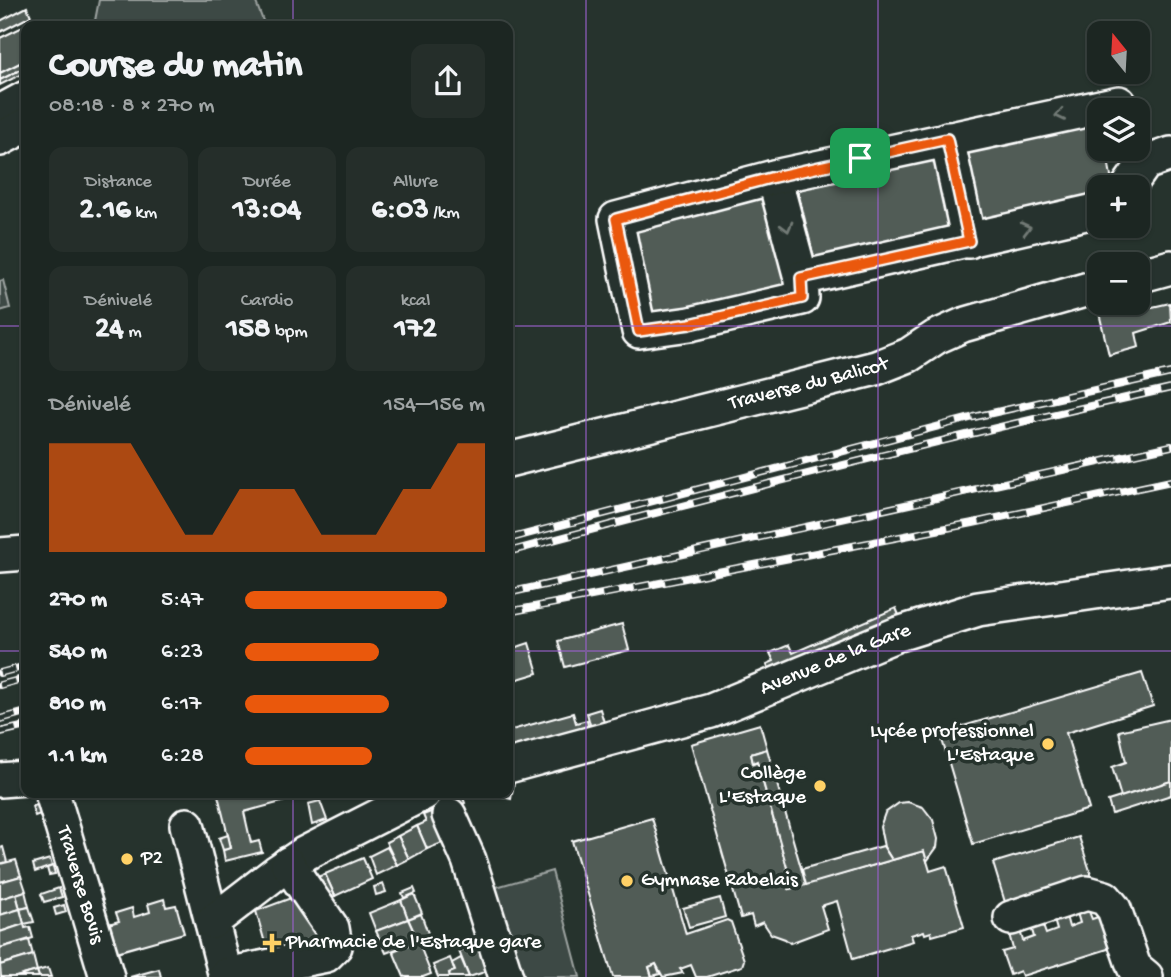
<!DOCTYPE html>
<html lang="fr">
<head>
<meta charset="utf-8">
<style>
	:root { --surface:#1c2622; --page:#252e2a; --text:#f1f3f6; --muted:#a0a5a5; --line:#3a4340; --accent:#ea580c }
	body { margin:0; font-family:"Gochi Hand",sans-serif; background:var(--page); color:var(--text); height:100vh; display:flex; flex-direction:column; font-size:26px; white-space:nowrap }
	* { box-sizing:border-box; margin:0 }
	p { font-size:23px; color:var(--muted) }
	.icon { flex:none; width:38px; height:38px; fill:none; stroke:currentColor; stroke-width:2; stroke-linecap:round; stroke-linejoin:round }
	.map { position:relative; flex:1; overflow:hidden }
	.details { position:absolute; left:21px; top:21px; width:492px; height:777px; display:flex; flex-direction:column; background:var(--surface); border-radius:14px; box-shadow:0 2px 5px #0004,0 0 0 2px var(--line) }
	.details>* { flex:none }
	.needle { width:46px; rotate:342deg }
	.controls { position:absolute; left:1087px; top:21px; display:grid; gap:14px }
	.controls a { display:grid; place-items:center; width:63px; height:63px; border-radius:14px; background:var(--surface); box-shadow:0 2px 5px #0004,0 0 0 2px var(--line); font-size:35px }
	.pin { position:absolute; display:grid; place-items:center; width:60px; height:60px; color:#fff; margin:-30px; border-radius:14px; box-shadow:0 4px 10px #0006 }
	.round { display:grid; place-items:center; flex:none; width:74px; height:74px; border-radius:14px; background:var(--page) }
	.summary { display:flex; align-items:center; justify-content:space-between; height:119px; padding:0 28px }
	h1 { font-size:38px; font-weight:700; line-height:52px }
	.figures { display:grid; grid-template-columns:repeat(3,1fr); gap:10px; height:119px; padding:7px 28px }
	.figures div { display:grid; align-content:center; border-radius:14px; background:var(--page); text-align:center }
	.figures b { font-size:30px; font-weight:700 }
	.figures small { font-size:19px; font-weight:400 }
	.figures p { font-size:19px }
	.chart { height:196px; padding:14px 28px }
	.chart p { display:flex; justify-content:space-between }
	.chart svg { width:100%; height:126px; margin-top:7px; fill:var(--accent); opacity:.7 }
	ul { padding:0 28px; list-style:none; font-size:23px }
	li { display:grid; grid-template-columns:112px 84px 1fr; align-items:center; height:52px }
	li i { height:18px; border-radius:9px; background:var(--accent) }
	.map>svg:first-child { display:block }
	.green { fill:#3e4944; stroke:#9ea4a2; stroke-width:2 }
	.building { fill:#515c57; stroke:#fff; stroke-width:2 }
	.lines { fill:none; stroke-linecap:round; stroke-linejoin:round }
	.minor-casing { stroke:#fff; stroke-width:38 }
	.minor { stroke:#26332d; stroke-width:33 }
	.rail-casing { stroke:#fff; stroke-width:8 }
	.rail { stroke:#26332d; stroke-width:5; stroke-dasharray:16; stroke-linecap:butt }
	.oneway { stroke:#727a76 }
	.route-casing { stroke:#fff; stroke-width:14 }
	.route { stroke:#ea580c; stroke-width:9 }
	.grid { fill:none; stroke:#9c61cf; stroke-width:2; stroke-opacity:0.55 }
	.poi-dot { fill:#ffd166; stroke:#26332d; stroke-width:2.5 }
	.labels { text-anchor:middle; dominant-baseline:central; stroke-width:7; stroke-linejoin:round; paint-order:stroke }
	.street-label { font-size:21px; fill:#fff; stroke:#26332d }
	.poi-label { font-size:21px; fill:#fff; stroke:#26332d; text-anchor:start }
</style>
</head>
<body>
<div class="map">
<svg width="1171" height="977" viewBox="0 0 1171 977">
	<rect width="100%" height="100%" fill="#26332d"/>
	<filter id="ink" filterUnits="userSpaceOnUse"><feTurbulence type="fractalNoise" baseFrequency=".0143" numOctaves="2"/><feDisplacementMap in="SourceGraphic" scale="14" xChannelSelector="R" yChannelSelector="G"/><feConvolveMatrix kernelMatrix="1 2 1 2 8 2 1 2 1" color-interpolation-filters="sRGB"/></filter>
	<g filter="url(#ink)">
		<!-- green -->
		<g class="green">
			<polygon points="99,0 255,0 265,26 94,26"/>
			<polygon points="3,280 10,308 0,311 0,281"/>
			<polygon points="552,871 580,977 517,977 493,888"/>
		</g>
		<!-- building -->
		<g class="building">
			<polygon points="27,7 31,16 0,32 0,21"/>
			<polygon points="33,22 35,26 26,26 26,60 0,73 0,38"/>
			<polygon points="26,60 26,67 0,80 0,73"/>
			<polygon points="26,67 26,72 0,85 0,80"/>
			<polygon points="1099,115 1099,149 1106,149 1113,187 1099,187 1099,200 983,226 965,143"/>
			<polygon points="936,154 955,236 816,266 796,183"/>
			<polygon points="768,191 791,288 655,320 632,224"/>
			<polygon points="1170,303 1171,322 1136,333 1139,347 1109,355 1099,313 1128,306 1130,312"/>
			<polygon points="896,608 901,620 770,672 767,664 774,661 770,653 789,645 793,653"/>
			<polygon points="622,624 629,650 565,667 558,641"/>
			<polygon points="529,643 538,673 508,682 508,650"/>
			<polygon points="1142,673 1153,706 1066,733 1089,809 973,844 940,733"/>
			<polygon points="600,709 606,729 592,732 587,713"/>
			<polygon points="573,713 576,723 587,720 589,731 508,752 508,731"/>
			<polygon points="1171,719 1171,781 1121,797 1112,767 1126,762 1119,731"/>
			<polygon points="760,724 767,749 751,754 753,763 757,761 790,878 786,878 789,889 924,851 930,871 946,866 964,927 932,936 931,932 925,934 924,931 911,935 913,941 853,959 837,901 821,906 828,929 790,943 785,939 771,934 763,922 754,926 751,915 741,918 691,744"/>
			<polygon points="767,749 806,885 789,889 786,878 790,878 757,761 753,763 751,754"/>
			<polygon points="516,772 511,799 490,794 508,793 508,774"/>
			<polygon points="1171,781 1171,795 1112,814 1108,801"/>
			<polygon points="225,793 283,793 285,801 244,812 251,843 259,841 262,852 225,861 223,850 231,848 218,795"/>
			<polygon points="319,793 343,793 321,799"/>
			<polygon points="452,793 461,793 465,803 456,806"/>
			<polygon points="320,801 327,820 312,825 308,804"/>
			<polygon points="908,802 923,807 933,820 938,839 937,847 927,861 924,851 892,860 884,847 880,827 885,813 899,803"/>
			<polygon points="40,804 43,813 35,816 32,806"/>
			<polygon points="441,808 455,838 427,849 417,826 426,822 423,815"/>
			<polygon points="652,818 686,934 727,920 731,922 744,960 742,966 707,977 696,977 691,965 680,969 683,973 663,977 656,964 649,967 652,977 613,977 572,841"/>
			<polygon points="417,826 427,849 409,859 398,836"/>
			<polygon points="228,835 231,848 223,850 219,838"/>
			<polygon points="398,836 409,859 397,865 386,842"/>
			<polygon points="1079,837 1095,886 1008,912 993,863"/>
			<polygon points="883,846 892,860 806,885 802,869"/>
			<polygon points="3,847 7,862 0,864 0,848"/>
			<polygon points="387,847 397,865 376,875 369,856"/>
			<polygon points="363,858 372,879 335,896 325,874"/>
			<polygon points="50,859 52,866 35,872 33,864"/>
			<polygon points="16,860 21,876 0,882 0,864"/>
			<polygon points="53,866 55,874 49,875 47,868"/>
			<polygon points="325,874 335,896 321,900 312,879"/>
			<polygon points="21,876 26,891 0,899 0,882"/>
			<polygon points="383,884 386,892 376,895 374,887"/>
			<polygon points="59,888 62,897 44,902 41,894"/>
			<polygon points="414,888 416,893 404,898 402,893"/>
			<polygon points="25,891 29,907 20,909 16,894"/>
			<polygon points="16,894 20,909 0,915 0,899"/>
			<polygon points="414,894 422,913 408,919 401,900"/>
			<polygon points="299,895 325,948 270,961 256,911"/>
			<polygon points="720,898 725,917 689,927 683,908"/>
			<polygon points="164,899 166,907 176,905 184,933 113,953 105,925 119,921 116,913 132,908 134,917 150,912 148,904"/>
			<polygon points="401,900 408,919 376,931 369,913"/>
			<polygon points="64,905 66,912 56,915 54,908"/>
			<polygon points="29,907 34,922 24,924 20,909"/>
			<polygon points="20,909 24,924 0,932 0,915"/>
			<polygon points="1088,909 1092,919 1104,915 1114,947 1022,976 1020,971 1010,975 1002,952 1013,949 1009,934 1020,930 1023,941 1034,937 1031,927 1042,923 1046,934 1057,930 1054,920 1066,916 1069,927 1080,923 1077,913"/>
			<polygon points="421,914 429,936 418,941 408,919"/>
			<polygon points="408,919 418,941 386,953 376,931"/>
			<polygon points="24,924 25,928 30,927 33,938 0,948 0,932"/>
			<polygon points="487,939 494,969 469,977 459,951"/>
			<polygon points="29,940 33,955 0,965 0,948"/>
			<polygon points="418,941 431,974 423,977 404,977 393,951"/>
			<polygon points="33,955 37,971 16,977 1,977 0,965"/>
			<polygon points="450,958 455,971 449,973 450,977 438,977 433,965"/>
			<polygon points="461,958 469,977 450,977 449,973 455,971 452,963"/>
			<polygon points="656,964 660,974 652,976 649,967"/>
			<polygon points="48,968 51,977 39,977 37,971"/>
			<polygon points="159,969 161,977 130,977"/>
			<polygon points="37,971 39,977 16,977"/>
		</g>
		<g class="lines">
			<!-- minor casing -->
			<g class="minor-casing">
				<g id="minor">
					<polyline points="0,112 26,98"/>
					<polyline points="0,139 26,125"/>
					<polyline points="947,139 969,241"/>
					<polyline points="774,177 801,278"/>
					<polyline points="1128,187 1145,163 1171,154"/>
					<polyline points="1099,210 801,278 802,298 690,324 639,331 616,219 774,177 1119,103 1123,110"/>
					<polyline points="1138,276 1171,267"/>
					<path id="s1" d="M508 460 876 368 909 355 936 337 963 325 1099 286"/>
					<polyline points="0,555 26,553"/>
					<path id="s2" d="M508 766 711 711 898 634 978 609 1171 581"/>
					<polyline points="0,780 26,778"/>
					<path id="s3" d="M52 793 107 977"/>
					<polyline points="449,815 469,860 506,977"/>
					<polyline points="187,825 226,977"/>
					<polyline points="1011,918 1087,893 1105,898 1114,909 1134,967 1146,977"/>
					<polyline points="212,922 277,872 304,854 424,793"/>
					<polyline points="226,975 326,955 335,946 332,928 288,864"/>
				</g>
			</g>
			<!-- minor -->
			<use href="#minor" class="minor"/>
			<!-- rail casing -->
			<g class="rail-casing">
				<g id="rail">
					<polyline points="508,539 974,417 1171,373"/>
					<path d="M508 552C728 493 948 437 1171 388"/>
					<polyline points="508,593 1171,446"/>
					<polyline points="508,612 973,523 1171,481"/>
					<polyline points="0,673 26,666"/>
					<polyline points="0,685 26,678"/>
					<polyline points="0,719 26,712"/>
					<polyline points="0,732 26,726"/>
				</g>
			</g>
			<!-- rail -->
			<use href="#rail" class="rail"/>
		</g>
		<!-- one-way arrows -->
		<defs><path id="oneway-chevron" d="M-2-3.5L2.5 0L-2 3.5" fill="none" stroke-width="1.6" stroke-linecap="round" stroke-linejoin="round" transform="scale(1.75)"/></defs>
		<g class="oneway">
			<use href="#oneway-chevron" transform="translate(1060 115) rotate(168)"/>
			<use href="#oneway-chevron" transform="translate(787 227) rotate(75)"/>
			<use href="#oneway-chevron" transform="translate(1026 228) rotate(-14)"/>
		</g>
	</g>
	<g class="lines" filter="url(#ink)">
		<!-- route casing -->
		<g class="route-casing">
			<polygon id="route" points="947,139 969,241 801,278 802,298 690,324 639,331 616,219 774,177"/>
		</g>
		<!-- route -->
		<use href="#route" class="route"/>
	</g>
	<!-- grid -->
	<path class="grid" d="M293 0V26M586 0V977M878 0V977M0 326H26M508 326H1171M0 651H26M508 651H1171M293 793V977"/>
	<!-- markers -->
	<g class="poi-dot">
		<circle cx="1048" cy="744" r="7"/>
		<circle cx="820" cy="786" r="7"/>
		<circle cx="127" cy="859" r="7"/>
		<circle cx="627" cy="881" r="7"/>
		<path d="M268.5 932.5h7v7h7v7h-7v7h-7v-7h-7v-7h7z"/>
	</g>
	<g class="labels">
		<!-- street labels -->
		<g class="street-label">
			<text stroke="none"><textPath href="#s1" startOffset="310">Traverse du Balicot</textPath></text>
			<text stroke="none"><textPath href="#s2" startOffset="345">Avenue de la Gare</textPath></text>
			<text stroke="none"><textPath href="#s3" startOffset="96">Traverse Bovis</textPath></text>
		</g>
		<!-- poi labels -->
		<g class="poi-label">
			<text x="1034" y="732" text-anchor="end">Lycée professionnel<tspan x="1034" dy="24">L'Estaque</tspan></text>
			<text x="806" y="774" text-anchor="end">Collège<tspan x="806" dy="24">L'Estaque</tspan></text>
			<text x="141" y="859">P2</text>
			<text x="641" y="881">Gymnase Rabelais</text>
			<text x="286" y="943">Pharmacie de l'Estaque gare</text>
		</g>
	</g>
</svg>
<div class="controls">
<a><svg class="needle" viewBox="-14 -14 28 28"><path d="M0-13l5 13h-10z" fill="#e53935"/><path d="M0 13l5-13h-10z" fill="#a0a5a5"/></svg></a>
<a><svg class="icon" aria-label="layers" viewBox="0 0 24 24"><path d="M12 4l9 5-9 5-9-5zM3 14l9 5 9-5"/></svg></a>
<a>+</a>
<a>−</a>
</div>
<div class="pin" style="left:860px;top:158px;background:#1e9e55"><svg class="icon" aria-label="arrive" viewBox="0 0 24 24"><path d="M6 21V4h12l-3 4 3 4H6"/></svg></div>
<section class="details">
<div class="summary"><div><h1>Course du matin</h1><p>08:18 · 8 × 270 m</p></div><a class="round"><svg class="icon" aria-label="share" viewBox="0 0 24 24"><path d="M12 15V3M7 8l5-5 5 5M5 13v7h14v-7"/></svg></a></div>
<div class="figures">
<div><p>Distance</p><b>2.16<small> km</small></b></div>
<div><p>Durée</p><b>13:04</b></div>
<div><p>Allure</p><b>6:03<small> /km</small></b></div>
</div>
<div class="figures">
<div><p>Dénivelé</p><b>24<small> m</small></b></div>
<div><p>Cardio</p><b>158<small> bpm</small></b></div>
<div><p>kcal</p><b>172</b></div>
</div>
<div class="chart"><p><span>Dénivelé</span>154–156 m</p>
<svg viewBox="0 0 160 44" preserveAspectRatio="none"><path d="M0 44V6L10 6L20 6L30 6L40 22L50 38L60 38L70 22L80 22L90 22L100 38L110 38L120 38L130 22L140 22L150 6L160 6V44z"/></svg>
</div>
<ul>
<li><b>270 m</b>5:47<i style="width:84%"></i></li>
<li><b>540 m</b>6:23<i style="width:56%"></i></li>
<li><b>810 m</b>6:17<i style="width:60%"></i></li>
<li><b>1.1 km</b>6:28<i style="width:53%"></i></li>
</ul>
</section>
</div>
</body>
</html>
